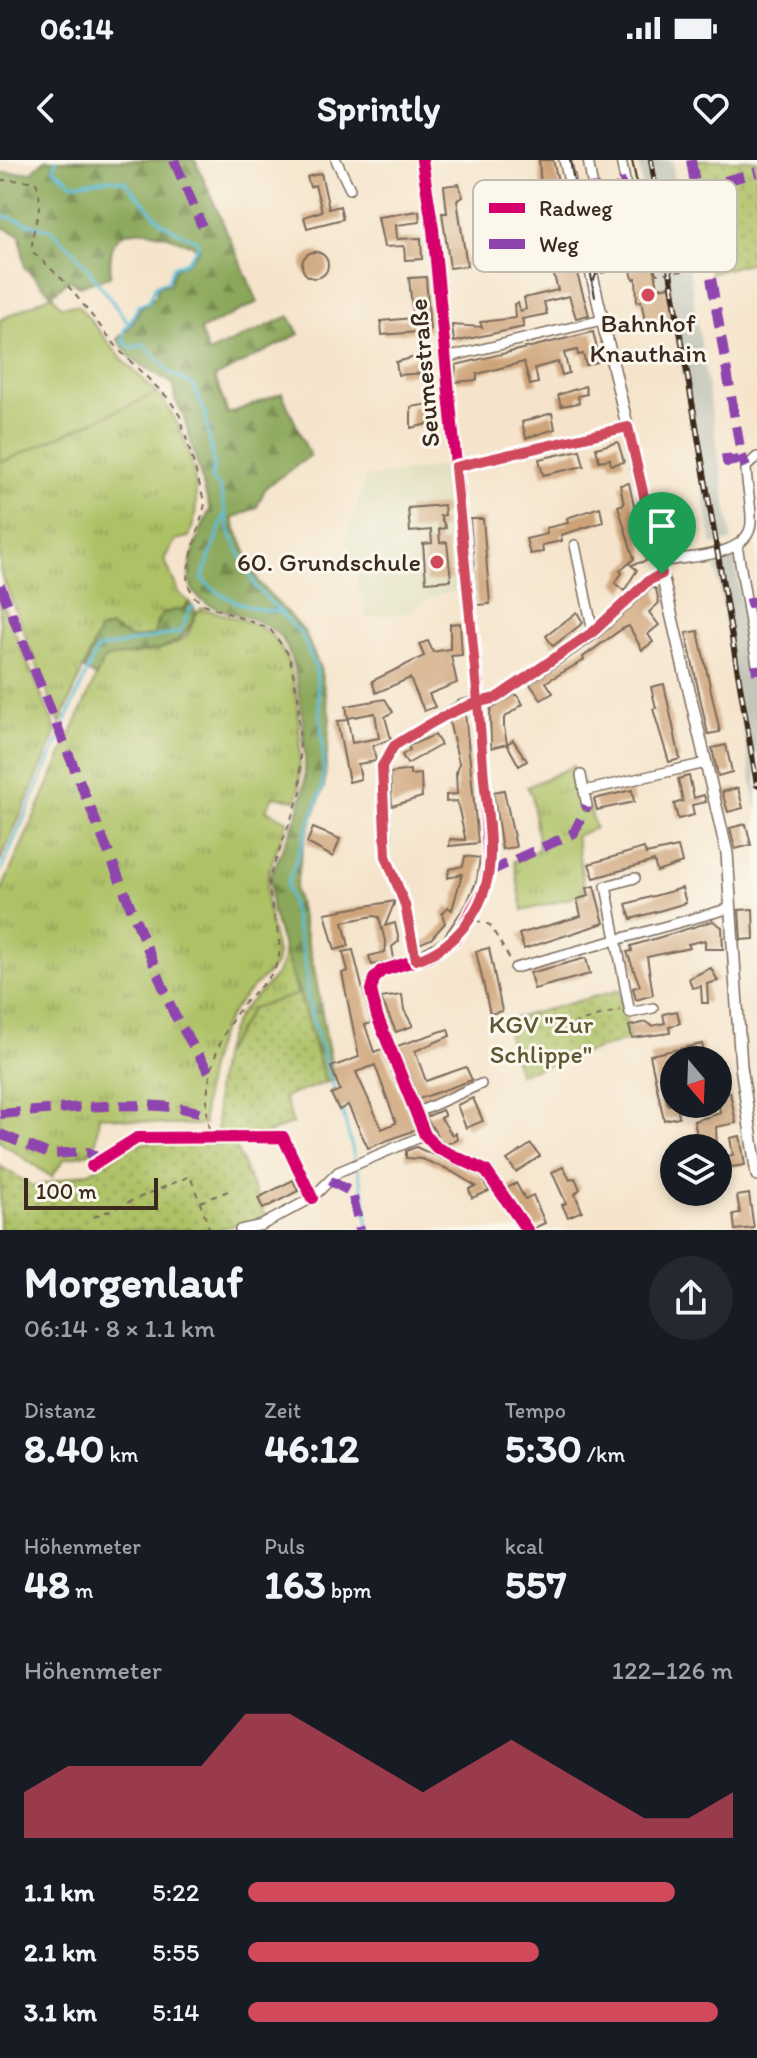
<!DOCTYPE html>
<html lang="de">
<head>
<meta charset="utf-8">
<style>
	:root { --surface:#171b24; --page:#242831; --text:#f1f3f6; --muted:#9ea1a6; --accent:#d1495b }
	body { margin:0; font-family:Itim,sans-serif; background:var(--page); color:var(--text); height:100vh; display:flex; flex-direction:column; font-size:30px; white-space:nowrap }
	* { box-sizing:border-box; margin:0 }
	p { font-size:26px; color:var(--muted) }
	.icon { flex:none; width:44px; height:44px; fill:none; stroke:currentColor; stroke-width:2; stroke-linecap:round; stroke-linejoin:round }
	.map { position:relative; height:1070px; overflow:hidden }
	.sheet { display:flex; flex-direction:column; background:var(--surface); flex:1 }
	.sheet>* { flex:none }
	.needle { width:52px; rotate:161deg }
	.controls { position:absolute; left:660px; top:886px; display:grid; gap:16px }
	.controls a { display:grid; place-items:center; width:72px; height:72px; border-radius:50%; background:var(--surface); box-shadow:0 4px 12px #0003; font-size:40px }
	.scale { position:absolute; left:24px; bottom:20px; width:134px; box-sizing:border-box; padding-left:8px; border:4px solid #3b2a1e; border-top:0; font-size:22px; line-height:28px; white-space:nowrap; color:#3b2a1e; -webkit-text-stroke:6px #fbf7ec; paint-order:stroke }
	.pin { position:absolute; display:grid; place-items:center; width:68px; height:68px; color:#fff; margin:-82px -34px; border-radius:50% 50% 50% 0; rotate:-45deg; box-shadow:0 0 8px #0007 }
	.pin .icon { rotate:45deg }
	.round { display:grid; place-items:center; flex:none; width:84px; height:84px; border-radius:42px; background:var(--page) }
	.summary { display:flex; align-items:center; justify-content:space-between; height:136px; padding:0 24px }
	h1 { font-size:44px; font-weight:800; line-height:60px }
	.stats { display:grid; grid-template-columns:repeat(3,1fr); gap:12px; height:136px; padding:8px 24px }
	.stats div { display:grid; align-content:center }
	.stats b { font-size:40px; font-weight:800 }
	.stats small { font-size:22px; font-weight:400 }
	.stats p { font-size:22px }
	.chart { height:224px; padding:16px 24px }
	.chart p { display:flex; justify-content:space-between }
	.chart svg { width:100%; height:144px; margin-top:8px; fill:var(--accent); opacity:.7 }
	ul { padding:0 24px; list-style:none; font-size:26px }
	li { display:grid; grid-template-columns:128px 96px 1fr; align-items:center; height:60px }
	li i { height:20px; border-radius:10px; background:var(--accent) }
	.status { display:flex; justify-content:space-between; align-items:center; height:56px; padding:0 40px; background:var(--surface); direction:ltr }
	.status svg { height:22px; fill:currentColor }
	header { display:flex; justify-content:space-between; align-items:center; height:104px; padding:0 24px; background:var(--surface); font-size:36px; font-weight:800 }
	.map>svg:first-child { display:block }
	.built { fill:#dfddbb }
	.railway { fill:#c3c6b9 }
	.grass { fill:url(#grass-tufts); stroke:#747642; stroke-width:2 }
	.forest { fill:url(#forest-firs); stroke:#62683c; stroke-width:2 }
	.park { fill:url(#park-dots); stroke:#747642; stroke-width:2 }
	.pitch { fill:#adc165; stroke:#747642; stroke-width:2 }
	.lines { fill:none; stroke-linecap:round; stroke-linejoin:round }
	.stream { stroke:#59bcd7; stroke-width:3 }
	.building { fill:#cea378; fill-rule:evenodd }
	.minor-casing { stroke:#7c6b5b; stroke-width:12 }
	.major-casing { stroke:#7c6b5b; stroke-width:14 }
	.path { stroke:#7c6b5b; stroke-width:2; stroke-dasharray:6 6; stroke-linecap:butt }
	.minor { stroke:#fff; stroke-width:9 }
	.major { stroke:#fff; stroke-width:11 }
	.tram { stroke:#3b2a1e; stroke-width:2 }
	.rail-casing { stroke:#3b2a1e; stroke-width:6 }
	.rail { stroke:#fbf7ec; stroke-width:3; stroke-dasharray:9; stroke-linecap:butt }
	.quiet { stroke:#8e44ad; stroke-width:10; stroke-dasharray:20 10; stroke-linecap:butt }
	.cycleway-casing { stroke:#fbf7ec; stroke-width:17 }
	.cycleway { stroke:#d6006c; stroke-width:12 }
	.route-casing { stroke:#fff; stroke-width:16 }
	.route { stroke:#d1495b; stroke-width:10 }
	.poi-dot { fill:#d1495b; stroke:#fbf7ec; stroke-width:3 }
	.labels { text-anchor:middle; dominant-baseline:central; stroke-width:6; stroke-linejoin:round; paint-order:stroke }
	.poi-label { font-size:26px; fill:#3b2a1e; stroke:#fbf7ec }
	.street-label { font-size:26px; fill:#3b2a1e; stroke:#fbf7ec }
	.park-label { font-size:26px; fill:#5d5733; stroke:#fbf7ec }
	.key { fill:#fbf7ec; stroke:#c1baae; stroke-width:2 }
	.key-label { font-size:22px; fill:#3b2a1e }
</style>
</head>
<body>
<div class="status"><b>06:14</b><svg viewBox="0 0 49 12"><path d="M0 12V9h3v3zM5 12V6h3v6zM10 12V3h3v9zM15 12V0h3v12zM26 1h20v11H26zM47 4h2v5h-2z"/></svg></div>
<header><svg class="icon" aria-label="back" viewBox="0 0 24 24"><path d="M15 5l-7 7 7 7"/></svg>Sprintly<svg class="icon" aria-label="heart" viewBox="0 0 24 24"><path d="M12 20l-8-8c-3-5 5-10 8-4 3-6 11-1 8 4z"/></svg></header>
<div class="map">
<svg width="757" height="1070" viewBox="0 0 757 1070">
	<defs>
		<pattern id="grass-tufts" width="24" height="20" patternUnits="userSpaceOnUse" patternTransform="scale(2)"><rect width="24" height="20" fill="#adc165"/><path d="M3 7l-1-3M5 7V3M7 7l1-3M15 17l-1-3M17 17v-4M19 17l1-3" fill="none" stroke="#8e9d53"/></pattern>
		<pattern id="forest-firs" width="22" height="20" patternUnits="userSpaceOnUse" patternTransform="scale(2)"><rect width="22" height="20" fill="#8aa75a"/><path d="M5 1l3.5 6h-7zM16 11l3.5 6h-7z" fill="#72884a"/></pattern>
		<pattern id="park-dots" width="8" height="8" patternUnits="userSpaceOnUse" patternTransform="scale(2)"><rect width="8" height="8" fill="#adc165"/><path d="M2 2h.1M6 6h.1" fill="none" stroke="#8e9d53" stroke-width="1.8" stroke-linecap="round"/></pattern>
	</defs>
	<rect width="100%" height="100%" fill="#fbf7ec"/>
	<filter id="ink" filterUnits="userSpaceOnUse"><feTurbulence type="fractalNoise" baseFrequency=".0125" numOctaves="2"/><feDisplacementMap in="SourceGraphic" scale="16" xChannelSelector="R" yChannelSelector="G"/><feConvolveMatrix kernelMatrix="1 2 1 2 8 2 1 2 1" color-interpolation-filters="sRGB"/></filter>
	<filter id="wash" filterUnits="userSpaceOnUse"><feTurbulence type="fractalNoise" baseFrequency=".006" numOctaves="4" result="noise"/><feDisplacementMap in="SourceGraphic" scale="32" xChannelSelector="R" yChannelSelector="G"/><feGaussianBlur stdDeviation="1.8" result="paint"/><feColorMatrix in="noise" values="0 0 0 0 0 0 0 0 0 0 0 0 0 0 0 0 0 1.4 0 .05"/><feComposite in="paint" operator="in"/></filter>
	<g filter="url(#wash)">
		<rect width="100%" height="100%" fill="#f5e4cb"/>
		<!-- built -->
		<polygon class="built" points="447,306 459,432 441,433 405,453 367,458 346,379 365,317"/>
		<!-- railway -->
		<g class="railway">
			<polygon points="638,0 672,0 732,381 712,385 674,162 665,162"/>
			<polygon points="734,392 757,556 757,653 714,396"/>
		</g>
		<!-- grass -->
		<g class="grass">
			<path d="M157 233C188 269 207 333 189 377L176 380 164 399 179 433 189 442 185 448 157 461 154 475 132 479 110 467 99 471 60 564 0 411V303Z"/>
			<polygon points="0,438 57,572 0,702"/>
			<path d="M202 448C222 455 248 459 266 471 303 495 301 591 299 630L296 640 273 636 266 650 288 661C262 726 261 725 277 793L275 804C266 818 252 827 241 840 213 874 202 922 204 965H167L99 955 95 992 64 999 52 1017 0 982V734L104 499C127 494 170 493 186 476 194 467 192 455 202 448Z"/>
			<polygon points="573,606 581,648 590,648 595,668 576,676 585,734 523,751 514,701 539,689 532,635 527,627"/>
			<path d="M283 784 299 834 252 848 221 897C226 884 230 868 238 856 255 830 287 821 283 784Z"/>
		</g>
		<!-- forest -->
		<g class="forest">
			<path d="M45 0H195L258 142 200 170 208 193 289 156 299 174 215 217 228 254 282 233 310 296 266 327 257 347 232 359 259 423 304 471 320 508 330 558 324 627 304 682 295 730 314 808 334 920 325 923 271 748 270 718C281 690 297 661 303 632 309 600 301 504 281 478 255 443 176 462 191 401 196 383 201 367 210 350L183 254 175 240 173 224 132 199 117 179 130 167 140 148 156 136 158 126 170 124 175 108 188 102 200 88C179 81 126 54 113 86 109 94 111 108 110 117L79 126 69 120 52 135 25 108 20 75 0 66V13L32 12Z"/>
			<path d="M189 442 196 452C182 496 145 490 104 499L96 517 84 510 99 471 110 467 132 479 154 475 162 453 185 448Z"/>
		</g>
		<!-- park -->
		<g class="park">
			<polygon points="693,0 757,0 757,101 711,113"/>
			<polygon points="619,830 630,879 519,914 504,861"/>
			<polygon points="299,834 325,923 284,937 293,963 265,975 218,975 216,929 221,897 252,848"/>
			<polygon points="138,983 234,984 266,1057 216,1070 0,1070 0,1006 34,1027 89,1012"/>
		</g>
		<!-- pitch -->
		<polygon class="pitch" points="52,135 61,146 78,145 123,200 157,233 0,303 0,160"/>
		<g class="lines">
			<!-- stream -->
			<g class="stream">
				<polyline points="56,0 54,9 73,24 109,19 124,21 163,64 197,81 198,87 187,101 173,107 168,121 156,125 149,141 139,145 129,164"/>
				<path d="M0 55 51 70 75 92 129 164 124 170 123 182 133 188 144 184 170 213 193 225 205 252 214 307 211 319 220 328 230 373 256 427 301 474 316 509 324 601 322 629 287 725 307 813C302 840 328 906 336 935"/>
				<path d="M224 356 202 419C221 439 254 451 281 452"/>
				<polyline points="64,565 97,489 180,472 190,449 194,447"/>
				<polyline points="0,712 59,579"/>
				<polyline points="341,946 365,1038 368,1070"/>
			</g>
		</g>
		<g id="blocks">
			<!-- building -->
			<g class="building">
				<polygon points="539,0 553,0 560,29 544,33 541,29"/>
				<polygon points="321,13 329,49 340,46 343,59 307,68 304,57 322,51 315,25 310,27 307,17"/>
				<polygon points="459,24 463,37 457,40 467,106 450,108 442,53 447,53 444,26"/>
				<polygon points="563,42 573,78 567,79 589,155 576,158 569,136 544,142 547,154 522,159 524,167 454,182 452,165 482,167 480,162 515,158 514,144 518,143 520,151 526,149 524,138 558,130 549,98 560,95 548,46"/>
				<polygon points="419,51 420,62 396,65 397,79 421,78 422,99 405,100 404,86 384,87 378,57"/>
				<circle cx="315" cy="105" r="13"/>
				<polygon points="654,106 658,128 670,126 675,155 645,161 641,141 637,142 636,118 633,119 631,110"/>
				<polygon points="426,117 430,171 382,175 381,161 413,158 409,118"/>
				<polygon points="593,172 600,201 586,205 583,194 578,195 577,190 564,193 569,213 562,215 558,202 535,208 538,223 530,225 524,202 477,214 477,220 455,222 456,205"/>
				<polygon points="420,196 426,213 398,215 396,202"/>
				<polygon points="585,226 587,234 578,236 579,243 561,246 558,235"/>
				<polygon points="430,244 436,262 411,268 411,247"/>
				<polygon points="552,253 555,269 526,278 522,262"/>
				<polygon points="618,282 624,302 611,305 610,299 599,301 596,288"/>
				<polygon points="580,290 584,306 543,315 539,299"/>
				<polygon points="629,323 646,401 631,405 637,410 624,431 615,423 622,413 620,411 634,399 618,346 624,344 620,325"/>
				<polygon points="444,345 445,355 440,356 446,368 439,369 440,383 447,382 451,420 426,422 423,384 432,383 431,370 410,372 408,348"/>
				<polygon points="600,347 603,362 561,375 562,381 542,385 543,392 530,394 526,379 547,374 546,368 568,363 567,358"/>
				<polygon points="470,359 483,359 490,444 477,445"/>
				<polygon points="652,427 656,429 659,443 649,452 659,465 648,474 653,482 642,490 629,466 622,469 583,497 584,500 546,522 553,533 541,540 530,524 598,478"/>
				<polygon points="577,452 583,463 553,486 546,476"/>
				<polygon points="460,463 462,495 451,496 457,523 429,534 435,547 424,551 410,518 376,533 372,521 424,496 419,484 428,481 433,492 450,489 450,464"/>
				<polygon points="698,471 720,572 708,574 686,473"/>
				<polygon points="664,524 680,599 669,602 653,549 656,548 651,527"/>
				<polygon points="516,534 523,544 504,558 504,567 507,584 513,580 527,601 519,606 507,584 491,588 490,554 491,549"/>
				<polygon points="385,539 393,552 385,557 391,579 373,586 376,601 358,604 361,619 349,622 337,561 348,560 352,583 379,578 375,553 348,558 346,546"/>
				<polygon points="465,552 478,683 449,686 450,679 465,680 465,677 457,641 446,642 446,635 457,634 456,610 457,613 459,603 449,561"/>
				<polygon points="435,575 441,585 407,604 402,595 410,590 408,586"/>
				<polygon points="726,585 732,612 718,616 712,588"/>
				<polygon points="410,610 410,615 421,614 422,637 392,646 390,613"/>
				<polygon points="689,616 694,638 704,635 706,642 692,645 694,655 678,659 674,644 683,641 678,619"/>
				<polygon points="738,628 743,648 728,652 722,632"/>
				<polygon points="504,630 516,687 502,689 493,632"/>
				<polygon points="632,630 634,642 597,650 594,639"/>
				<polygon points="746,664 751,685 735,689 730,668"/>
				<polygon points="313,668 340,679 333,697 307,683"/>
				<polygon points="678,687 682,703 657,712 654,701 594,718 589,704 644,688 646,694"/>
				<polygon points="465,696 480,698 477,720 467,743 443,778 417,792 414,786 431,779 445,763 442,754 448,747 452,750 462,714 448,718 449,709 463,706"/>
				<polygon points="594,726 604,763 524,789 519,774 581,756 577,739 589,736 587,728"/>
				<polygon points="682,728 686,743 631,759 626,744"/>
				<polygon points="395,741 385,766 395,763 399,781 392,787 394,799 372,805 369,796 385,792 386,785 379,757 373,756 343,762 349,786 335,790 325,753"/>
				<polygon points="753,749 754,779 741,780 739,750"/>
				<polygon points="713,761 722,767 723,789 705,789 705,780 688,784 690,788 647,797 653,835 636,840 633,828 640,826 627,792 632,791 631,786"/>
				<polygon points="489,788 502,851 490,854 476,791"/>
				<path d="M353 790 371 863 365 865 374 892 382 889 415 970 368 988 348 945 339 950 331 934 340 930 331 907 359 897 342 813 348 811 343 792ZM375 905 396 963 382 969 356 912Z"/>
				<polygon points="586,798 590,814 534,829 530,813"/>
				<polygon points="711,808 718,821 707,824 708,843 702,843 701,826 692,828 689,818"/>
				<polygon points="402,835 404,850 413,866 396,872 381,838"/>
				<polygon points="677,851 680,863 669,867 670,873 632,878 629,866 647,862 652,866 665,863 663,854"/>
				<polygon points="448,869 450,876 415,891 426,921 466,907 472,920 419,939 397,886"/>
				<polygon points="702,884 706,900 674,900 674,925 663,927 668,945 677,944 679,957 664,960 650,895"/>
				<polygon points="730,932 736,963 716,967 717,988 705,988 704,979 698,980 694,961 720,953 718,935"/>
				<polygon points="473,938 483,961 466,968 457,945"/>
				<polygon points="442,950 445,956 441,958 452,975 456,973 457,980 447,984 440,980 426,957"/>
				<polygon points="740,976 745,1005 718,1009 718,997 733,995 730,978"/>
				<polygon points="531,984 540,996 516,1012 507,1000"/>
				<polygon points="416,987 481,1017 489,1031 472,1038 469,1029 476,1026 447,1009 422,999 406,998 406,991"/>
				<polygon points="563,1007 570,1020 575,1018 580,1029 575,1034 582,1051 568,1057 562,1045 566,1043 552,1012"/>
				<polygon points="293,1020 298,1031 263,1049 258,1038"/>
				<polygon points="516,1023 525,1039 533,1035 545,1063 534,1068 507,1028"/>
				<polygon points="749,1034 754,1068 735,1070 733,1054 740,1053 737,1036"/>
			</g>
		</g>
	</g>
	<g filter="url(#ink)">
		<use href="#blocks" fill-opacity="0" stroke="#7c6b5b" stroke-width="2"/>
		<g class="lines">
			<!-- minor casing -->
			<g class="minor-casing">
				<g id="minor">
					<polyline points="336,0 350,29"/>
					<polyline points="422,0 433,69 479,542 489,703 484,730 456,778 430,796 381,811 374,819 371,830 377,856 425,975 437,988 486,1011 527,1070"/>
					<polyline points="588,0 602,78 598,88"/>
					<path d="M598 53C604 64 616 67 625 58"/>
					<path d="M583 89 591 93C636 67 630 45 621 0"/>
					<polyline points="445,198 602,160"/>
					<polyline points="455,307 628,267"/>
					<polyline points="575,385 593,472"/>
					<polyline points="737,385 757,504"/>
					<path d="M660 402C685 396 749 398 751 363 752 345 746 325 746 307L757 297"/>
					<polyline points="581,615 584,631 706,603"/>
					<polyline points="584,631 587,646"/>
					<polyline points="387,681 382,606 394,586 461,545 496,538 593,472 648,421 662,414"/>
					<polyline points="635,718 606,726 630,853 653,848"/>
					<polyline points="515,808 731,748"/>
					<polyline points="416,953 481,924"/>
					<polyline points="92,1006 137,978 283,977 312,1038"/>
					<polyline points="240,1070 262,1065 312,1038 338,1012 425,975"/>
				</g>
			</g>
			<!-- major casing -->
			<g class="major-casing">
				<polyline id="major" points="565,0 727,693 741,906 757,1015"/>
			</g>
			<!-- path -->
			<g class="path">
				<path d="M0 20 35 21C48 46 28 70 33 92L65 122 121 192 169 239 180 256 205 344 188 409 187 422 193 435 201 443 270 469 289 495 298 536 301 632 269 718C267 744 286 781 277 803 272 819 256 829 246 841 217 875 201 925 209 969"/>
				<polyline points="604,27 617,24"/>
				<polyline points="636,35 642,34 656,114 684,111"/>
				<polyline points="606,40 620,38"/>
				<polyline points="601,113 653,102"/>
				<polyline points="618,168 676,159"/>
				<polyline points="385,690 405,745 414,791"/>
				<polyline points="475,760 490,765 511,801"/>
				<polyline points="566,875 576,863 620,850"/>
				<polyline points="200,1042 231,1030"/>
				<polyline points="94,1057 190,1016 210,1070"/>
			</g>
			<!-- minor -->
			<use href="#minor" class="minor"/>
			<!-- major -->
			<use href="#major" class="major"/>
			<!-- tram -->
			<g class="tram">
				<polyline points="570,0 595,137"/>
				<path d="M594 120C603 90 636 80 639 51 641 35 635 16 632 0"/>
			</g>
			<!-- rail casing -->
			<g class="rail-casing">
				<polyline id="rail" points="651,0 757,625"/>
			</g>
			<!-- rail -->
			<use href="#rail" class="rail"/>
			<!-- quiet -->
			<g class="quiet">
				<polyline points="174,0 202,66"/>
				<polyline points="691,0 741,294 746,307"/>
				<polyline points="620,24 626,23"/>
				<polyline points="588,29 599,28"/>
				<polyline points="696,29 757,12"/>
				<polyline points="726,294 727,302 743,299"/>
				<polyline points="0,425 174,854 210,914"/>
				<polyline points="746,444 757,441"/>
				<polyline points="756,505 757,514"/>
				<polyline points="488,712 574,673 587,646"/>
				<path d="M0 954C52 950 160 936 207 955"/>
				<polyline points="0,974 49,994 88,992 101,1000"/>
				<polyline points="330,1021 352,1032 360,1070"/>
			</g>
			<!-- cycleway casing -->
			<g class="cycleway-casing">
				<g id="cycleway">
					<polyline points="422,0 433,69 479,542 489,703 484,730 456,778 430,796 381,811 374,819 371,830 377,856 425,975 437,988 486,1011 527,1070"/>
					<polyline points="92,1006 137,978 283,977 312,1038"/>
				</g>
			</g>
			<!-- cycleway -->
			<use href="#cycleway" class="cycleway"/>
		</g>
	</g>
	<g class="lines" filter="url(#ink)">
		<!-- route casing -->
		<g class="route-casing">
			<path id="route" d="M662 414 648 421 593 472 496 538C453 547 430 564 394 586L382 606 386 696 405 745 416 800C452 789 481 754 488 716 494 681 485 641 483 606 476 506 465 406 455 307L628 267 662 414"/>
		</g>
		<!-- route -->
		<use href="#route" class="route"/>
	</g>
	<!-- markers -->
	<g class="poi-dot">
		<circle cx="648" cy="135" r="8"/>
		<circle cx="437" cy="402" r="8"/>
	</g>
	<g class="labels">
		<!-- poi labels -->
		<g class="poi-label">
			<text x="648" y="163">Bahnhof<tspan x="648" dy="30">Knauthain</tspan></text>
			<text x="421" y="402" text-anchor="end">60. Grundschule</text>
		</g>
		<!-- street labels -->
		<g class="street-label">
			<text transform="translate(424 213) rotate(-95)">Seumestraße</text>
		</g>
		<!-- park labels -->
		<g class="park-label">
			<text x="541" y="864">KGV "Zur<tspan x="541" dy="30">Schlippe"</tspan></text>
		</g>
	</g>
	<!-- legend -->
	<rect x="473" y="20" width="264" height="92" rx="12" class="key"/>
	<rect x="489" y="43" width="36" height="10" fill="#d6006c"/>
	<rect x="489" y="79" width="36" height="10" fill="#8e44ad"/>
	<g class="key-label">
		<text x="539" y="56">Radweg</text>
		<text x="539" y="92">Weg</text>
	</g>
</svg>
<div class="controls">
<a><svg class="needle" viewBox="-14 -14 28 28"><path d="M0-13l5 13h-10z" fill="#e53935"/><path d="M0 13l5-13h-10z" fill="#9ea1a6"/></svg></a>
<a><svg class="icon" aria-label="layers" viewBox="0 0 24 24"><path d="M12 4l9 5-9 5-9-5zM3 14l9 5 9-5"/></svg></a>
</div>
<div class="scale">100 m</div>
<div class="pin" style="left:662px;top:414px;background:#1e9e55"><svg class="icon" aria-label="arrive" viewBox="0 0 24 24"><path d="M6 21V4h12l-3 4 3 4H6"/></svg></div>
</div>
<section class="sheet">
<div class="summary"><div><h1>Morgenlauf</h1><p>06:14 · 8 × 1.1 km</p></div><a class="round"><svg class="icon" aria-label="share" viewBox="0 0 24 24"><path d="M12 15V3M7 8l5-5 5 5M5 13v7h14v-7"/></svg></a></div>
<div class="stats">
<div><p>Distanz</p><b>8.40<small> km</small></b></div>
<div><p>Zeit</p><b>46:12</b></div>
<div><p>Tempo</p><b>5:30<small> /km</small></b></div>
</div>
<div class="stats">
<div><p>Höhenmeter</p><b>48<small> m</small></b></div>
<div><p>Puls</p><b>163<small> bpm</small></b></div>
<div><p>kcal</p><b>557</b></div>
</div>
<div class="chart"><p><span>Höhenmeter</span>122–126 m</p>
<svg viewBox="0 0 160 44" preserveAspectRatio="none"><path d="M0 44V30L10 22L20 22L30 22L40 22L50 6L60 6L70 14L80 22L90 30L100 22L110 14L120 22L130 30L140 38L150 38L160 30V44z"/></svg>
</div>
<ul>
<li><b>1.1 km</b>5:22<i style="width:88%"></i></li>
<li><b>2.1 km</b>5:55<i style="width:60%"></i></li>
<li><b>3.1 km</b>5:14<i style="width:97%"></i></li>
</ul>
</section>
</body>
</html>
